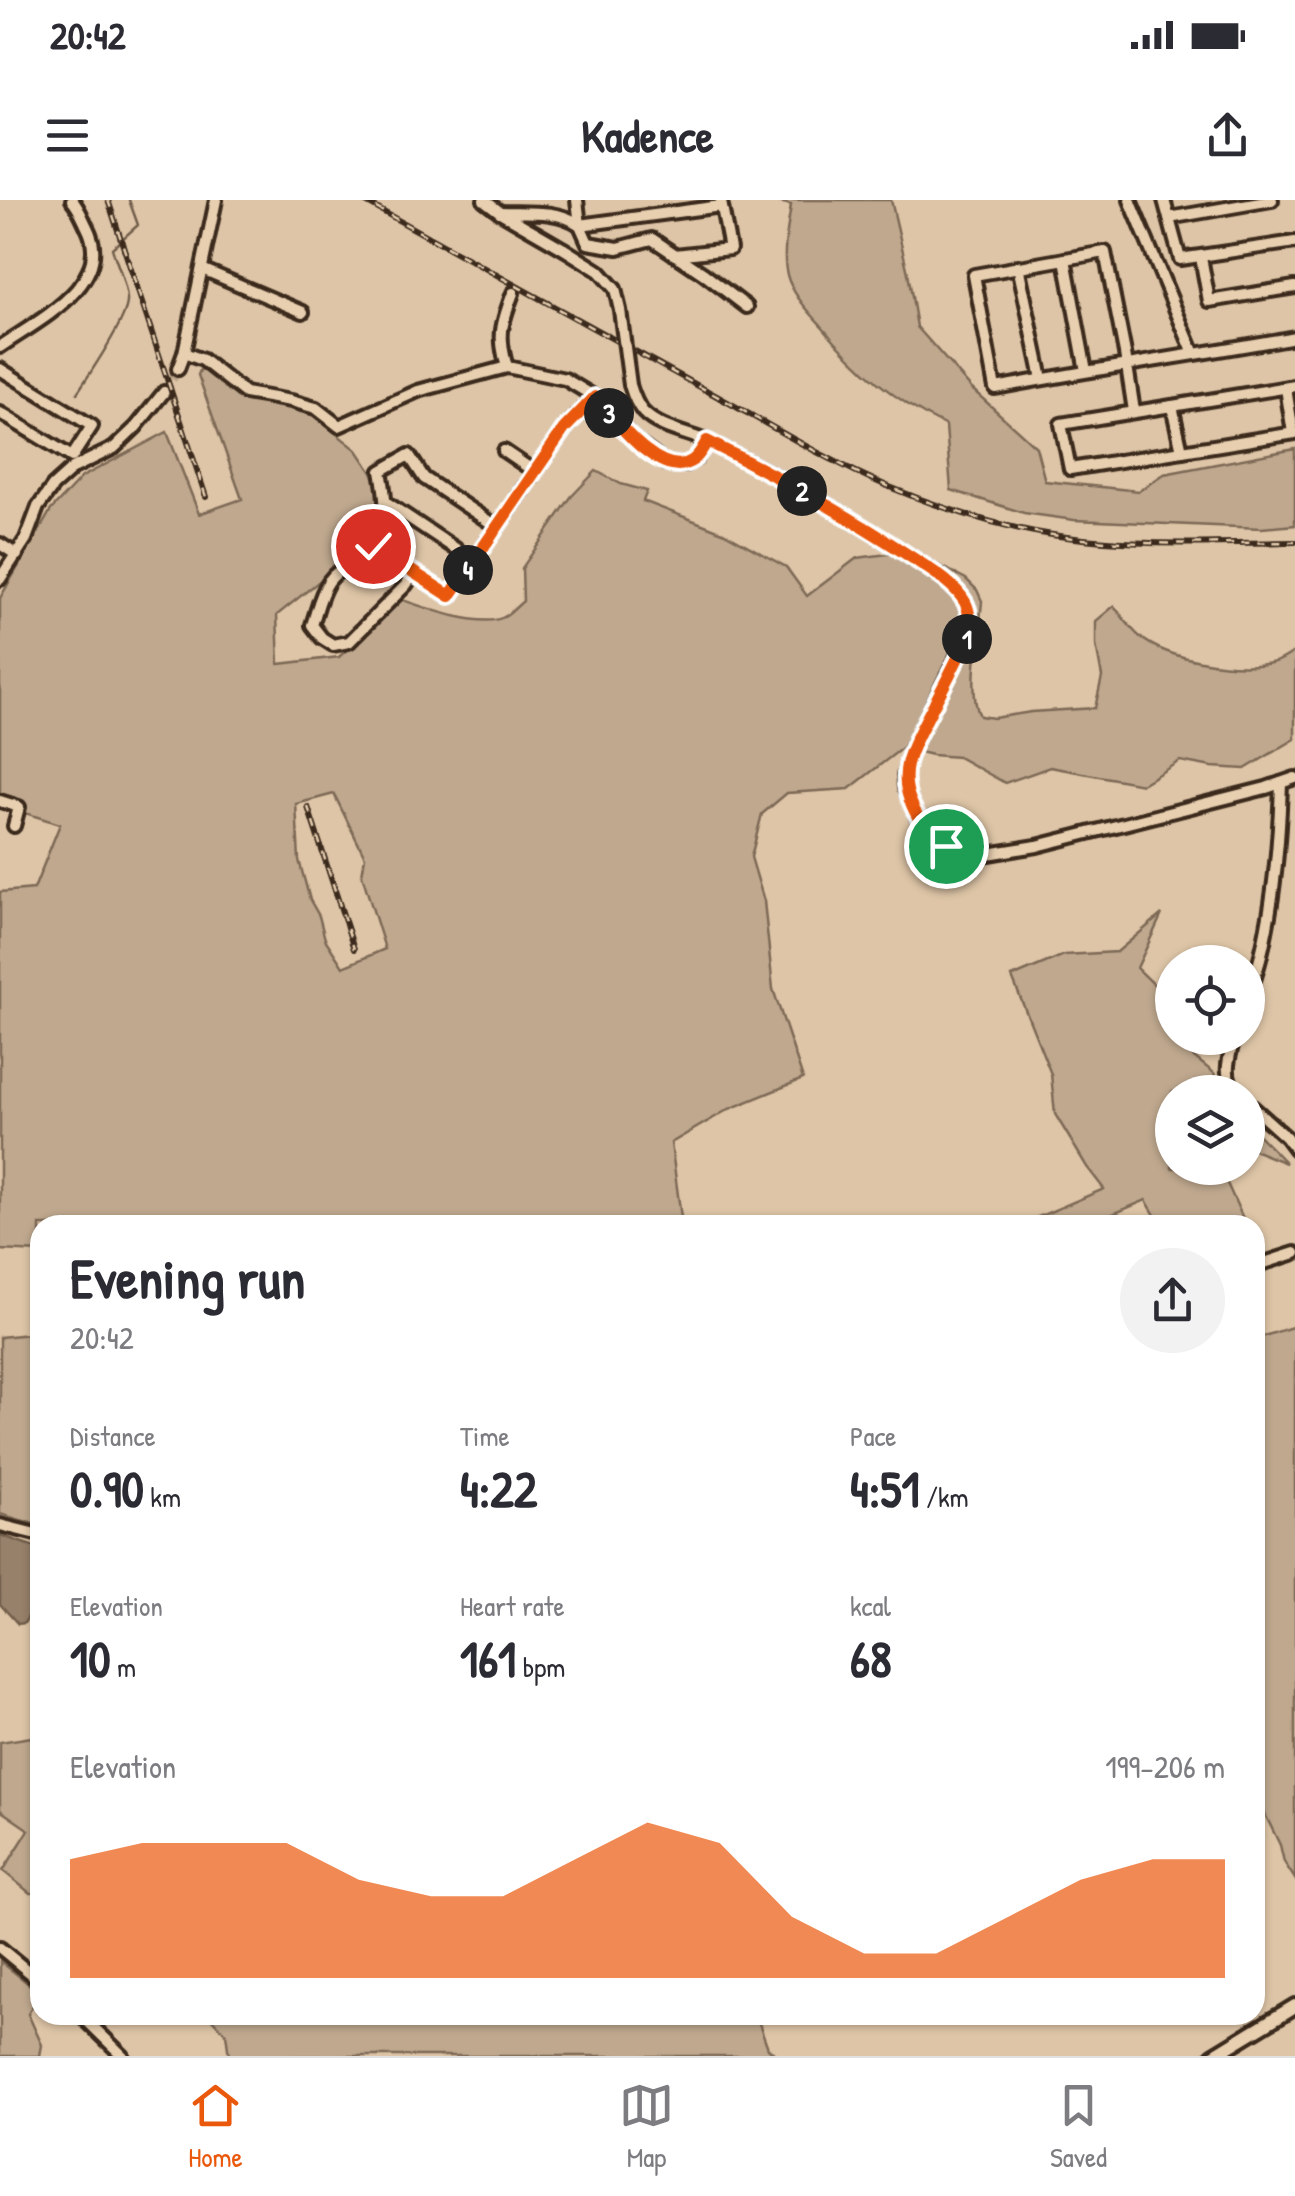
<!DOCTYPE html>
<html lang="en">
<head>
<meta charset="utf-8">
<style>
	:root { --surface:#fff; --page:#f2f2f3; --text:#2b2b33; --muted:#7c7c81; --line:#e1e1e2; --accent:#ea580c }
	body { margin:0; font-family:"Patrick Hand",sans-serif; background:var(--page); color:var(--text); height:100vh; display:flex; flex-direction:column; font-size:38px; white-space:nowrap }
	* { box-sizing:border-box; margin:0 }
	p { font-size:32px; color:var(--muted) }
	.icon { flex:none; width:55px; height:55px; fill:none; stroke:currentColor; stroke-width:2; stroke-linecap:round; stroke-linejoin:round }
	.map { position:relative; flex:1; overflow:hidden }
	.details { position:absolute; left:30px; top:1015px; width:1235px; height:810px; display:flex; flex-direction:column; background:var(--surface); border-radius:30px; box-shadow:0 2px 8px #0004 }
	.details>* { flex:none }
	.controls { position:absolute; left:1155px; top:745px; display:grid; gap:20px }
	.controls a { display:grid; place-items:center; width:110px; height:110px; border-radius:50%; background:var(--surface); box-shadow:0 2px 8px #0004; font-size:50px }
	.pin { position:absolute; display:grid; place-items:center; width:85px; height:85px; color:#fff; margin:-42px; border:5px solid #fff; border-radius:50%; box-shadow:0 2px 10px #0007 }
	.km { position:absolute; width:50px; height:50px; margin:-25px; border-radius:50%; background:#222; color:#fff; font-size:28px; line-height:50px; text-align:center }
	.round { display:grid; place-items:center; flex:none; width:105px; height:105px; border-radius:52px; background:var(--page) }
	.head { display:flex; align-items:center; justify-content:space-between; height:170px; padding:0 40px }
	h1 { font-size:55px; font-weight:800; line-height:75px }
	.figures { display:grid; grid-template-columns:repeat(3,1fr); gap:15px; height:170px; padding:10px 40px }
	.figures div { display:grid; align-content:center }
	.figures b { font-size:50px; font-weight:800 }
	.figures small { font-size:28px; font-weight:400 }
	.figures p { font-size:28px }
	.chart { height:280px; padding:20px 40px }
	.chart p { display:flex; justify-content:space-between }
	.chart svg { width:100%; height:180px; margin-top:10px; fill:var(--accent); opacity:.7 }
	.status { display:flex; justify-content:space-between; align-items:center; height:70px; padding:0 50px; background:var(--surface); direction:ltr }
	.status svg { height:28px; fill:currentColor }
	header { display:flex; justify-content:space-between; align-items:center; height:130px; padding:0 40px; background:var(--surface); font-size:45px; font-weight:800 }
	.dock { display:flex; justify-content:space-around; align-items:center; height:140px; border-top:2px solid var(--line); background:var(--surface); font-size:28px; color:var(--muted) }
	.dock a { display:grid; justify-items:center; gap:5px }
	.dock .selected { color:var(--accent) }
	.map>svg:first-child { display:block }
	.green { fill:#bfa88e; stroke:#7d6956; stroke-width:2.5; fill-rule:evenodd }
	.water { fill:#97816b; stroke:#725e4c; stroke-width:2.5 }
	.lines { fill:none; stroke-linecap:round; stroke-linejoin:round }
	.stream { stroke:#725e4c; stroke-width:2.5 }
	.minor-tunnel { stroke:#bda68c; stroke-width:10; stroke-dasharray:10 5; stroke-linecap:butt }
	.minor-casing { stroke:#3b2a1e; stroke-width:18 }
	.major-casing { stroke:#3b2a1e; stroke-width:20 }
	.minor { stroke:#e8cfb0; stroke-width:10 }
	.major { stroke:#e8cfb0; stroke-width:12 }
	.rail-casing { stroke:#3b2a1e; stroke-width:6 }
	.rail { stroke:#e8cfb0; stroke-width:2.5; stroke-dasharray:8; stroke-linecap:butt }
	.minor-bridge-casing { stroke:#3b2a1e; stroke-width:18; stroke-linecap:butt }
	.minor-bridge { stroke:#e8cfb0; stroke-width:10 }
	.route-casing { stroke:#fff; stroke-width:20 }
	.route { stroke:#ea580c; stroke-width:12 }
</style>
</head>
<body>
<div class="status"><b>20:42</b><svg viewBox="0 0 49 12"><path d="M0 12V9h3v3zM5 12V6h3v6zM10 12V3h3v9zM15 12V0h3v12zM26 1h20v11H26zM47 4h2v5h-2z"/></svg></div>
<header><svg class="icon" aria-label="menu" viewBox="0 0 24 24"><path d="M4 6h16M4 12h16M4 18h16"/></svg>Kadence<svg class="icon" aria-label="share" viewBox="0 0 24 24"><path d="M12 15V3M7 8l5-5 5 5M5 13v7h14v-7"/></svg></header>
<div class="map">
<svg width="1295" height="1856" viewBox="0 0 1295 1856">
	<rect width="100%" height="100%" fill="#dec5a7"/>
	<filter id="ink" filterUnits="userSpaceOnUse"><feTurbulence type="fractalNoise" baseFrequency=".01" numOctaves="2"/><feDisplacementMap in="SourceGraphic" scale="20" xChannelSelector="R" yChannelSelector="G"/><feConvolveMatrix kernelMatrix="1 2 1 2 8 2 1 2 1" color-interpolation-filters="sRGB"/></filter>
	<g filter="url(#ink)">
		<!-- green -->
		<g class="green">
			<path d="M771 0H891L908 73 917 127 972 189 1036 247 1045 281 1139 291 1164 274 1295 249V325L1262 328 1074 320 1024 313 951 290 946 226C893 200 859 170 821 125 809 112 796 98 789 81 780 58 788 29 791 5Z"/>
			<path d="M203 163 232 191 249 201 293 208 313 215 357 250 381 286 375 340 353 354 277 415 279 464 339 457 400 399C423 407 481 429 504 417 510 414 517 406 523 401L522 368 571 297 596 271 621 284 647 291 643 301 723 332 786 367 807 396 857 358 911 351 966 379 977 390 982 401C980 431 967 493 980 516L994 518 1031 512 1095 508 1102 477 1096 445V421L1114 406C1122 416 1130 428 1139 436 1167 460 1240 472 1275 462 1282 460 1289 455 1295 451V539L1245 569 1212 567 1180 561 1142 584 1050 567 1005 583 958 557 932 555 902 548 849 589 787 593 762 614 751 657 764 701 773 789 803 879 729 909 671 943 682 1025H40V1052L0 1050V692L34 689 60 624 0 605V398L51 310 82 277 167 232 199 314 242 299 198 175ZM334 594 365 657 362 675 385 749 343 767 325 739 319 716 310 700 299 660 296 604Z"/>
			<polygon points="1162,714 1137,768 1172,802 1172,838 1185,838 1180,846 1214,873 1223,892 1172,892 1172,968 1220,968 1246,1025 1161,1025 1146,1000 1087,1025 1028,1025 1031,1020 1104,989 1087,967 1055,914 1051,874 1012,777 1064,755 1117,752"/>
			<polygon points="1248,924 1286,963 1248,948"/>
			<polygon points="1295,1126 1295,1679 1284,1662 1280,1645 1255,1594 1255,1139"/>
			<polygon points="40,1133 40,1322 38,1325 0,1314 0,1137"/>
			<polygon points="40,1464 40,1693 30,1693 3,1671 29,1630 0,1610 0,1542 38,1536 38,1473"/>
			<polygon points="0,1761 40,1793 28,1814 42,1845 40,1856 0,1856"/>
			<polygon points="208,1815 756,1815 768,1848 777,1856 229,1856 226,1834"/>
		</g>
		<!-- water -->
		<polygon class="water" points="0,1335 40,1349 40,1405 34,1408 24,1423 18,1424 0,1404"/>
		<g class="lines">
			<!-- stream -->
			<path class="stream" d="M77 193C89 175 126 121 127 102 128 88 116 62 112 48L138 25 129 0"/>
			<!-- minor-tunnel -->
			<polyline class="minor-tunnel" points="164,192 178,169"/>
			<!-- minor casing -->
			<g class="minor-casing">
				<g id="minor">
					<polyline points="216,0 184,153 203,160 245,193 291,201 316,208 339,226 418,191 507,167 565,179 595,197 635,241 665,263 684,265 697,258 707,241"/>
					<polyline points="484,0 500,12 564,49"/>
					<polyline points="577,0 580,25 588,43 618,48 652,39 704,74 747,107"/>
					<polyline points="1130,0 1194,154"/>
					<polyline points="1164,0 1180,59 1295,42"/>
					<path d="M500 12C526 13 558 9 580 25L721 6"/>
					<polyline points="1169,18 1272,0"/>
					<polyline points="675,55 730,49 721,2"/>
					<polyline points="1201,57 1209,101 1295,87"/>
					<polyline points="1065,59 1086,171"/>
					<polyline points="1018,66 1042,179"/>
					<polyline points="202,69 303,112"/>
					<path d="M0 147C37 121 116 83 87 27 82 17 79 8 72 0"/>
					<path d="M507 167C497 135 502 123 513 93"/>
					<polyline points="0,169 92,226 72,257 0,213"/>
					<polyline points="178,169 184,153"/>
					<path d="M630 185C633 195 636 204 643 212 660 230 691 233 713 244 779 276 844 313 906 354 924 365 955 384 965 402 970 412 970 422 969 432L911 549 904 576 905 588 917 617 928 633 946 647 967 653 988 654 1037 646 1266 588 1295 578"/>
					<polyline points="1295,186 1061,224 1070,269 1295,233"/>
					<polyline points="1286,188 1293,233"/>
					<polyline points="1172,206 1182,251"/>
					<path d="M1134 211C1131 192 1128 173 1125 153L1105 52 974 75 995 188C1095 169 1195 155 1295 137"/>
					<polyline points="504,251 535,272"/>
					<polyline points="387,303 474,361"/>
					<polyline points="0,344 17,355"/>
					<polyline points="373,346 450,396 564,229 595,197"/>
					<path d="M414 373 406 385 349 442 333 445 322 438 312 425C317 411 320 394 329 381 337 370 349 364 360 357 392 338 387 301 381 271L409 255 424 278 497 327"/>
					<polyline points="0,379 26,339 38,307 53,286 73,268 114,248 136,227 164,192"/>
					<polyline points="0,601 19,607 14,626"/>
					<path d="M1248 798C1272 733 1279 652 1281 583"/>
					<path d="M1234 838C1229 858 1222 875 1236 892"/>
					<polyline points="1248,903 1286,937 1295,949"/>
					<polyline points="1255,1066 1295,1053"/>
					<polyline points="0,1325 40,1335"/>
					<polyline points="0,1748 40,1781"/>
					<polyline points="81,1815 123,1856"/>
				</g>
			</g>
			<!-- major casing -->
			<g class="major-casing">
				<polyline id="major" points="1213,1856 1295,1806"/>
			</g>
			<!-- minor -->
			<use href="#minor" class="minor"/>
			<!-- major -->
			<use href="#major" class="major"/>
			<!-- rail casing -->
			<g class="rail-casing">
				<g id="rail">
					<polyline points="108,0 206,297"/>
					<path d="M362 0C479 65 595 130 713 194 770 225 826 260 887 286 928 303 972 318 1016 328 1106 349 1204 343 1295 342"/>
					<polyline points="308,607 354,749"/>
				</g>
			</g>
			<!-- rail -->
			<use href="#rail" class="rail"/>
			<!-- minor-bridge casing -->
			<g class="minor-bridge-casing">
				<polyline id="minor-bridge" points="564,49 599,71 615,89 620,110 630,185"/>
			</g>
			<!-- minor-bridge -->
			<use href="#minor-bridge" class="minor-bridge"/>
		</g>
	</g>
	<g class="lines" filter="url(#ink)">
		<!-- route casing -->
		<g class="route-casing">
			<path id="route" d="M373 346 450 396 564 229 595 197C614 218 661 283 693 260 699 256 703 248 707 241 777 276 846 314 911 357 929 369 954 383 965 402 970 411 970 422 970 432 958 459 945 484 931 510 915 542 895 570 912 605 920 624 930 634 946 646"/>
		</g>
		<!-- route -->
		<use href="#route" class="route"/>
	</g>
</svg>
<div class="controls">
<a><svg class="icon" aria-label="locate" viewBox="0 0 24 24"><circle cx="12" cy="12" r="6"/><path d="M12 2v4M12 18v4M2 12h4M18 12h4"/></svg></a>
<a><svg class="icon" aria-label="layers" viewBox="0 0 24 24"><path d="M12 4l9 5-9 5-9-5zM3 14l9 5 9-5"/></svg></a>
</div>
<div class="pin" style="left:946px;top:646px;background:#1e9e55"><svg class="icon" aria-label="arrive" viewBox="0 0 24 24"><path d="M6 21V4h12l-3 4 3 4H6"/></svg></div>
<div class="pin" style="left:373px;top:346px;background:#d93025"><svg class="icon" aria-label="check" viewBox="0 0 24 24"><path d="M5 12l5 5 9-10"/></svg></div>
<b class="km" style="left:967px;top:439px">1</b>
<b class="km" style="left:802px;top:291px">2</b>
<b class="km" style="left:609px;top:213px">3</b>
<b class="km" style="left:468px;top:370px">4</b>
<section class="details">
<div class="head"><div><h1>Evening run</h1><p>20:42</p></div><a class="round"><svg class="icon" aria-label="share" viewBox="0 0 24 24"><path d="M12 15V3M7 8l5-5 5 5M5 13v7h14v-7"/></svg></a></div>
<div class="figures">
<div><p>Distance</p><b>0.90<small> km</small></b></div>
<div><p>Time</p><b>4:22</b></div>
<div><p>Pace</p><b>4:51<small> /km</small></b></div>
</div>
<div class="figures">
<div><p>Elevation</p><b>10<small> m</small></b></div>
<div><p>Heart rate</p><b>161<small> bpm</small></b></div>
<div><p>kcal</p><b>68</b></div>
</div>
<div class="chart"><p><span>Elevation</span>199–206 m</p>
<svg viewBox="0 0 160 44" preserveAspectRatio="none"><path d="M0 44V15L10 11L20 11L30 11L40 20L50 24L60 24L70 15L80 6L90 11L100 29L110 38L120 38L130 29L140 20L150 15L160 15V44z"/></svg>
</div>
</section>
</div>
<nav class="dock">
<a class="selected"><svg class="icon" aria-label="home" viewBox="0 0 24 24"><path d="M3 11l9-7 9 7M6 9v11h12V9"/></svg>Home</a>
<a><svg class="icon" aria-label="map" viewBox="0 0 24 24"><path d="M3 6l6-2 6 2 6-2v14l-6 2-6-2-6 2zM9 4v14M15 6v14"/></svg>Map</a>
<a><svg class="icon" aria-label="saved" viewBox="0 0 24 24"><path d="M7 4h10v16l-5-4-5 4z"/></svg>Saved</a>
</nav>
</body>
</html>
